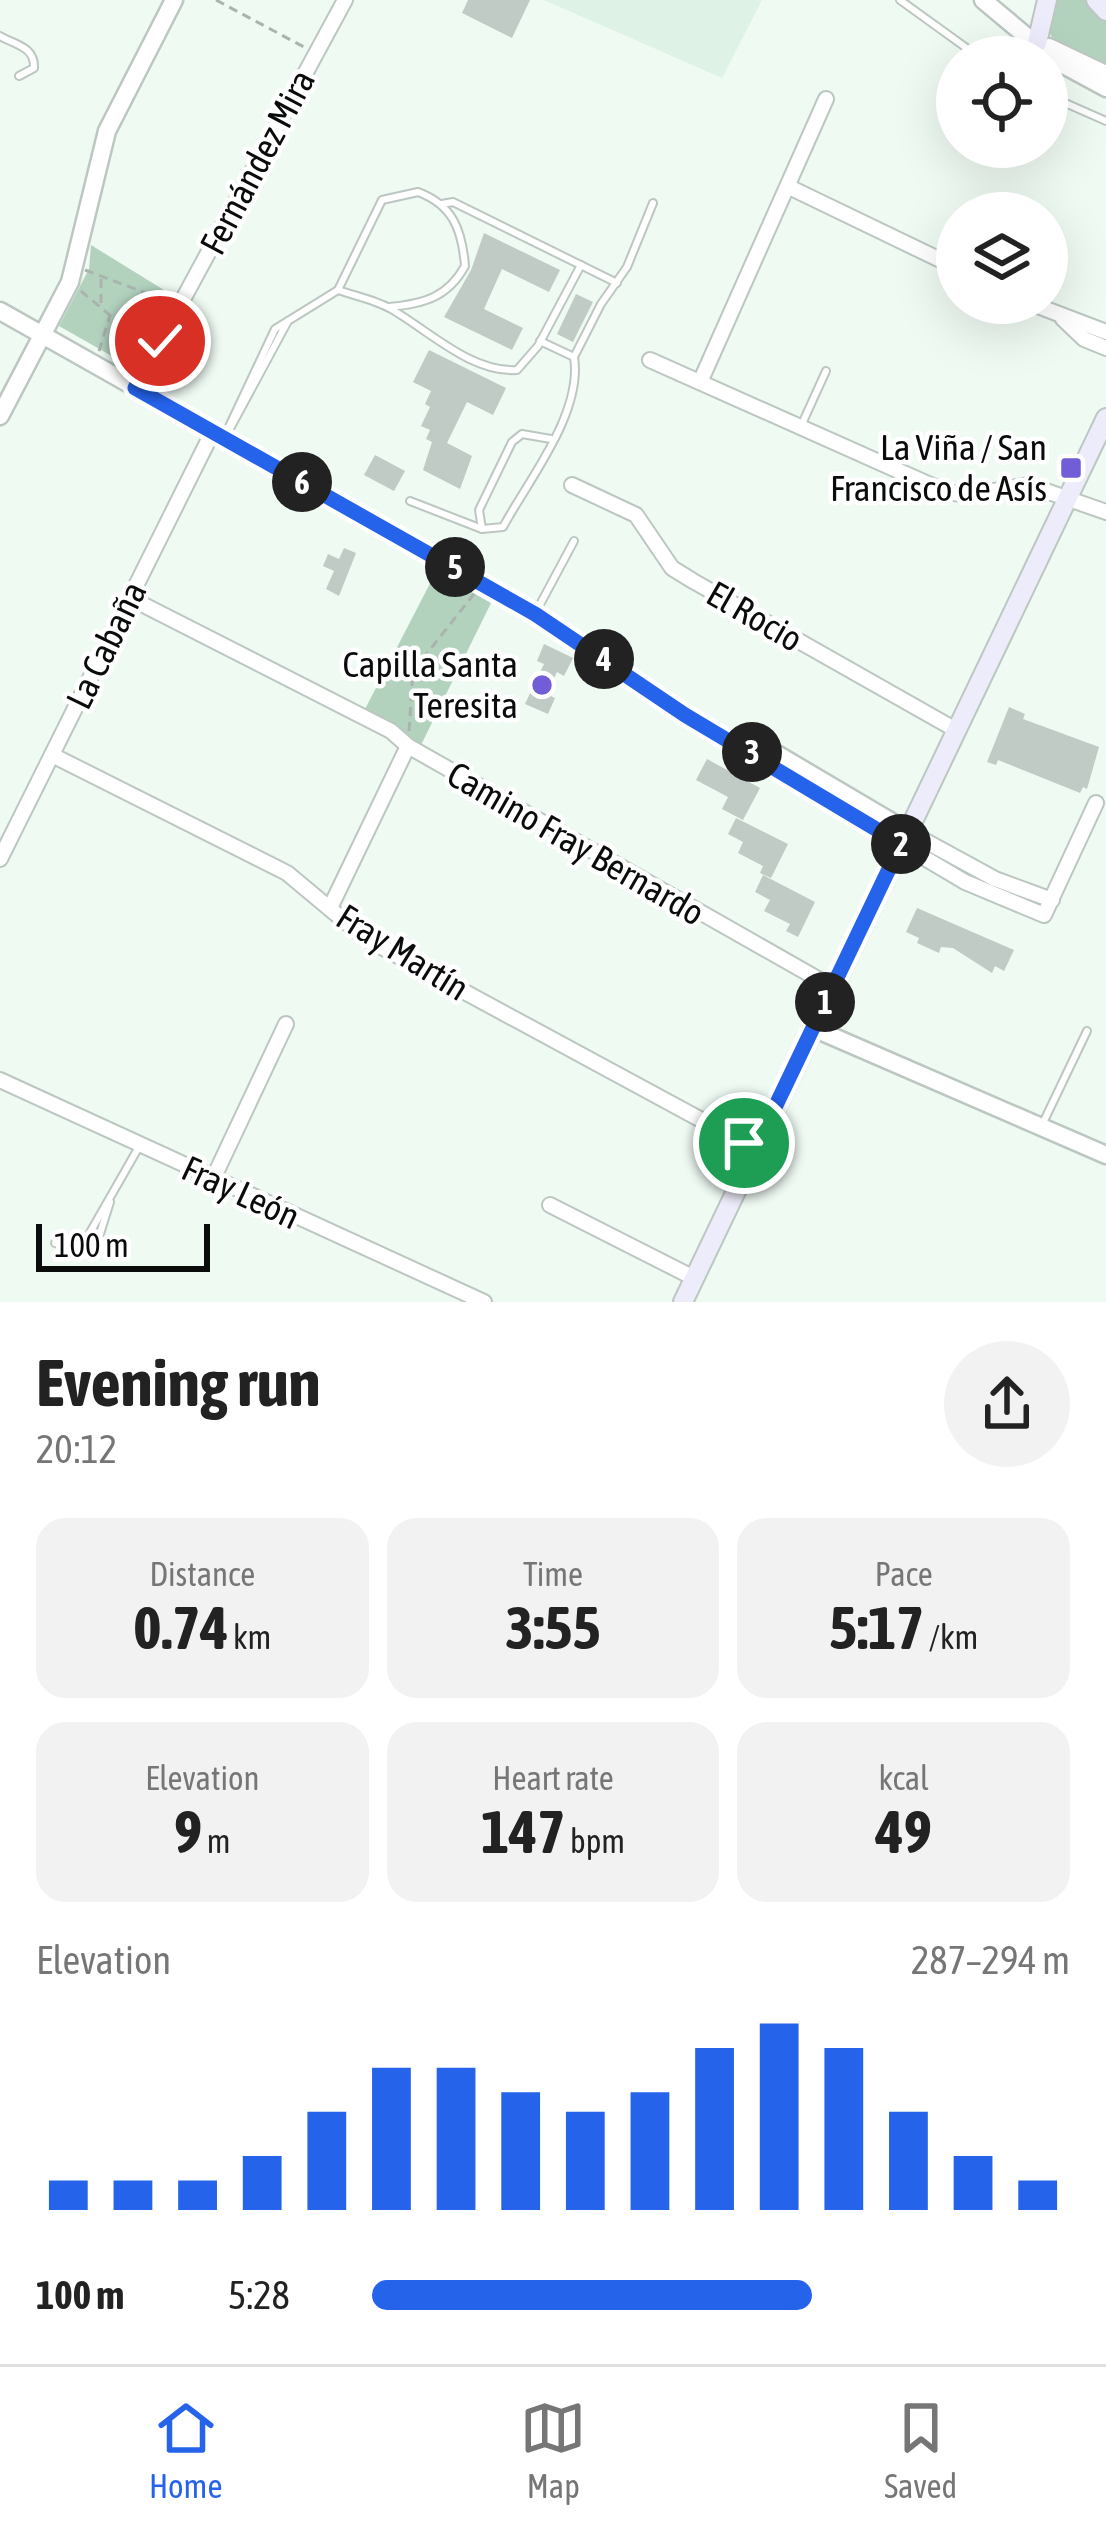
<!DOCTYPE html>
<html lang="en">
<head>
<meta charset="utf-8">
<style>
	:root { --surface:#fff; --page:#f2f2f2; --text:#222; --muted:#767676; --line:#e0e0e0; --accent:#2563eb }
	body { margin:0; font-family:"Asap Condensed",sans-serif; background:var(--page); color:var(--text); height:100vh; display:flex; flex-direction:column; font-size:45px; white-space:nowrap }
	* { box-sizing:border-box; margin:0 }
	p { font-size:39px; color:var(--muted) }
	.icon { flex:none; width:66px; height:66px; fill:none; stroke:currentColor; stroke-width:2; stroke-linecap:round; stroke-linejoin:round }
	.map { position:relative; height:1302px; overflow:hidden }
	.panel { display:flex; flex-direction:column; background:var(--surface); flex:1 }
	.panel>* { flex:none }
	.controls { position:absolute; left:936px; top:36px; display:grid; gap:24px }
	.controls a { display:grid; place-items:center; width:132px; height:132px; border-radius:50%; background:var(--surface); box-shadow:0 12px 48px #0002; font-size:60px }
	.scale { position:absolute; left:36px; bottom:30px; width:174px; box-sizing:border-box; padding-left:12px; border:6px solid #090c0a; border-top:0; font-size:33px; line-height:42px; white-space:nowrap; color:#090c0a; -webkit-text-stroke:9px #fff; paint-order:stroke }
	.pin { position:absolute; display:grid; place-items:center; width:102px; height:102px; color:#fff; margin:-51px; border:6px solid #fff; border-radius:50%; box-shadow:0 3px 12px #0007 }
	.km { position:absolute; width:60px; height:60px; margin:-30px; border-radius:50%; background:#222; color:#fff; font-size:33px; line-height:60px; text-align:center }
	.round { display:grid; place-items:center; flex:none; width:126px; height:126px; border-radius:63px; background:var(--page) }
	.summary { display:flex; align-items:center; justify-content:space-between; height:204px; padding:0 36px }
	h1 { font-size:66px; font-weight:700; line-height:90px }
	.stats { display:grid; grid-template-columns:repeat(3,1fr); gap:18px; height:204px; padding:12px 36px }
	.stats div { display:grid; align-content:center; border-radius:30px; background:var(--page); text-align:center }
	.stats b { font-size:60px; font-weight:700 }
	.stats small { font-size:33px; font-weight:400 }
	.stats p { font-size:33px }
	.chart { height:336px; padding:24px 36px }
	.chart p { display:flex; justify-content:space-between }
	.chart svg { width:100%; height:216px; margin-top:12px; stroke:var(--accent); stroke-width:6 }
	ul { padding:0 36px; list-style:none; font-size:39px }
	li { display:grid; grid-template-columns:192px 144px 1fr; align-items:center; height:90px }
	li i { height:30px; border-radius:15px; background:var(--accent) }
	.tabs { display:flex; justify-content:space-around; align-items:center; height:168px; border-top:3px solid var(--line); background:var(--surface); font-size:33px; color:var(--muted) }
	.tabs a { display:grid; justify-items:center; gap:6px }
	.tabs .on { color:var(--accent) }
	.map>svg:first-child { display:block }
	.built { fill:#dff2e6 }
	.green { fill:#b2d2be }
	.building { fill:#bfcbc4 }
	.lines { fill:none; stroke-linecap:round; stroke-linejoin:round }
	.service-casing { stroke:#bbc7c0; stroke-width:10 }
	.minor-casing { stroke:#bbc7c0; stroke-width:18 }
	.tertiary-casing { stroke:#bbc7c0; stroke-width:21 }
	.secondary-casing { stroke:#bbc7c0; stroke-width:22 }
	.path { stroke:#aab3ad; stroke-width:3; stroke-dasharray:9 6; stroke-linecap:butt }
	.service { stroke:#fff; stroke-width:6 }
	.minor { stroke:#fff; stroke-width:14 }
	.tertiary { stroke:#fff; stroke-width:16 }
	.secondary { stroke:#edecfa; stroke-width:18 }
	.route-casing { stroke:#fff; stroke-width:24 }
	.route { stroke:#2563eb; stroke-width:15 }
	.poi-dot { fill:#715dd7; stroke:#fff; stroke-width:4.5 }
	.labels { text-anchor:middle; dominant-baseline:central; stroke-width:9; stroke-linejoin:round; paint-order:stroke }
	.street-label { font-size:36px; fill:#090c0a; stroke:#fff }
	.poi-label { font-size:36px; fill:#090c0a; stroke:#fff; text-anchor:end }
</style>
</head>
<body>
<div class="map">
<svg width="1106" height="1302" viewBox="0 0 1106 1302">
	<rect width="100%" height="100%" fill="#effaf3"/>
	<!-- built -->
	<polygon class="built" points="544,0 762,0 722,78"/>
	<!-- green -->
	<g class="green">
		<polygon points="1054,0 1088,0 1106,19 1106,63 1052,37 1049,32"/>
		<polygon points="91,245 172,295 131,367 59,326 89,269"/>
		<polygon points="438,568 493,599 421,745 363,713"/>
	</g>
	<!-- building -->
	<g class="building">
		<polygon points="468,0 530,0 512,38 462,13"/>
		<polygon points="484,233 560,270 549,292 502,269 484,309 523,328 512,350 444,317 471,270"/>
		<polygon points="576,294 593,302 573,342 557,334"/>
		<polygon points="429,350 506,388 493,415 467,402 447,443 472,456 460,489 423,470 432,442 426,439 430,430 421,426 430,407 425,404 431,391 413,382"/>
		<polygon points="375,455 405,471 394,491 364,475"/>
		<polygon points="344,548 356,553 339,596 326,589 334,571 323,566 328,554 339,559"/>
		<polygon points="544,644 573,658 564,676 557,672 546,694 555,698 548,714 525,704 544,664 537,661"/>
		<polygon points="1009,707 1025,714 1023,719 1099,747 1087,789 1083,787 1080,793 998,760 996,765 987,762"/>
		<polygon points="707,759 760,788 743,820 722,809 728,797 696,780"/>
		<polygon points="736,818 788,844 771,878 760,873 763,866 738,853 743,842 728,834"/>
		<polygon points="763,875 815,902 798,937 786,931 790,924 764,911 770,900 755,892"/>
		<polygon points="917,908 1014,950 1004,971 995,966 992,973 953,948 941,947 939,953 917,943 919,938 906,932"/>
	</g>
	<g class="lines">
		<!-- service casing -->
		<g class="service-casing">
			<g id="service">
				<polyline points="900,0 979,57"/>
				<path d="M0 36C16 45 35 47 34 68L19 76"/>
				<polyline points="1047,95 1106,121"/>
				<polyline points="442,204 453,202 617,283"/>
				<path d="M338 290 382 200 418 192C453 205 462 230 465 266 448 297 424 304 389 307"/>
				<polyline points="540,341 574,357 601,304 627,267 653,203"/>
				<polyline points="801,426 826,371"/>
				<path d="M226 433 275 329 338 290C355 296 376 300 391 309 428 330 471 373 517 370L538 346 581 265"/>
				<polyline points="226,436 288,321"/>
				<path d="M410 501 482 529 503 527C529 479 583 413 574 357"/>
				<polyline points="482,529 479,510 512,442 522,434 551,439"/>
				<polyline points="536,612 574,541"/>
				<polyline points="1042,1125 1087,1031"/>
				<polyline points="99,1237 110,1202"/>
				<polyline points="55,1243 80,1250 140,1145"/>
			</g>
		</g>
		<!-- minor casing -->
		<g class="minor-casing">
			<g id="minor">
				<polyline points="789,187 957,268"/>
				<polyline points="1030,303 1106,332"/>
				<polyline points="1063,319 1084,339 1106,348"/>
				<polyline points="650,360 946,492 970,495 1029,485 1106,512"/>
				<polyline points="701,380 826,99"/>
				<polyline points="135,388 345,0"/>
				<polyline points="572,485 636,515 672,568 693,581 956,730"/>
				<polyline points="130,598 391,731 408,746 832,987"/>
				<polyline points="52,755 287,873 365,938 755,1149"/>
				<polyline points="907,831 995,879 1052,900"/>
				<polyline points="901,844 965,882 1044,915 1096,803"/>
				<polyline points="0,859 213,431"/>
				<polyline points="330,908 408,746"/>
				<polyline points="0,1080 484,1302"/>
				<polyline points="213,1179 286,1024"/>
				<polyline points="550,1205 694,1278"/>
			</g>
		</g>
		<!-- tertiary casing -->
		<g class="tertiary-casing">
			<g id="tertiary">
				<polyline points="983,0 1056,61 1106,88"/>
				<polyline points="1049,47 1106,74"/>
				<polyline points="0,311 535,613 705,727 901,844"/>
				<polyline points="0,416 70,282 107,131 174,0"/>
				<polyline points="748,737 907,831"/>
				<polyline points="813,1028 1106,1155"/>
			</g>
		</g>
		<!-- secondary casing -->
		<g class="secondary-casing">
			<g id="secondary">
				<polyline points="1096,0 1106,11"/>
				<polyline points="1037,43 1047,0"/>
				<polyline points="683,1302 1106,418"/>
			</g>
		</g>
		<!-- path -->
		<g class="path">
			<polyline points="216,0 304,47"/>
			<polyline points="85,270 143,292 164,305"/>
			<polyline points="101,279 101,305"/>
			<polyline points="81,291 118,322 148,335"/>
			<polyline points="99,351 110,315"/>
			<polyline points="409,731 413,671 474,594"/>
		</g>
		<!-- service -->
		<use href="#service" class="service"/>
		<!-- minor -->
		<use href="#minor" class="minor"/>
		<!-- tertiary -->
		<use href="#tertiary" class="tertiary"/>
		<!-- secondary -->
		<use href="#secondary" class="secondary"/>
	</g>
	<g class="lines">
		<!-- route casing -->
		<g class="route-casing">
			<polyline id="route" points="160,341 135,388 535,614 685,715 901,844 755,1149 744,1143"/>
		</g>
		<!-- route -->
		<use href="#route" class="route"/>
	</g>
	<!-- markers -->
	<g class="poi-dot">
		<rect x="1059" y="456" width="24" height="24" rx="6"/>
		<circle cx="542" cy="685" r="12"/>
	</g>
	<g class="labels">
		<!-- street labels -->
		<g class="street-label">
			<text transform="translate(257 162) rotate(-62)">Fernández Mira</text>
			<text transform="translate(755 616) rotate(30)">El Rocio</text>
			<text transform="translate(106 645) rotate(-64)">La Cabaña</text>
			<text transform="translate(576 843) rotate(30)">Camino Fray Bernardo</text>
			<text transform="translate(403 952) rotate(32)">Fray Martín</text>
			<text transform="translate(241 1192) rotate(25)">Fray León</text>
		</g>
		<!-- poi labels -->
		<g class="poi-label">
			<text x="1047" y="447">La Viña / San<tspan x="1047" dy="41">Francisco de Asís</tspan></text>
			<text x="518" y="664">Capilla Santa<tspan x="518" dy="41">Teresita</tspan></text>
		</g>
	</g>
</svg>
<div class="controls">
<a><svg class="icon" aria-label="locate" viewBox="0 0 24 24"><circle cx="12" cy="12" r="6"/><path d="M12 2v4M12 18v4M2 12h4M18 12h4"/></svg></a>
<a><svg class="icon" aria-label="layers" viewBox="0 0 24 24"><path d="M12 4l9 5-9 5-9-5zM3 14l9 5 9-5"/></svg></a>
</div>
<div class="scale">100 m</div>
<div class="pin" style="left:744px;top:1143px;background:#1e9e55"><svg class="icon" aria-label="arrive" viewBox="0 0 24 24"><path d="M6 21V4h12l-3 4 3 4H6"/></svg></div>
<div class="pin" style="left:160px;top:341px;background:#d93025"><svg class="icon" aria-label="check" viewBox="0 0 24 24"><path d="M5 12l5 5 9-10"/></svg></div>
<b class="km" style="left:825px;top:1002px">1</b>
<b class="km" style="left:901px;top:844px">2</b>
<b class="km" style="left:752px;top:752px">3</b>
<b class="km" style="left:604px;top:659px">4</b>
<b class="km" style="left:455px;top:567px">5</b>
<b class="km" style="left:302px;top:482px">6</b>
</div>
<section class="panel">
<div class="summary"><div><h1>Evening run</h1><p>20:12</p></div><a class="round"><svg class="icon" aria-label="share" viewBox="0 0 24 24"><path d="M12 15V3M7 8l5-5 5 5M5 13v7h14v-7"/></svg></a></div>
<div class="stats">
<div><p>Distance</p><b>0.74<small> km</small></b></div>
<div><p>Time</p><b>3:55</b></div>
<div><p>Pace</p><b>5:17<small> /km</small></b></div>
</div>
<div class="stats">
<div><p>Elevation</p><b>9<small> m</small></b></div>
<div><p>Heart rate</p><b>147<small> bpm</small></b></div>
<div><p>kcal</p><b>49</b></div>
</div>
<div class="chart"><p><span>Elevation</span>287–294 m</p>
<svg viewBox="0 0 160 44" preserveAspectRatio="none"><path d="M5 44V38M15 44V38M25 44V38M35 44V33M45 44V24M55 44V15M65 44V15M75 44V20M85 44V24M95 44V20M105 44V11M115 44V6M125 44V11M135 44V24M145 44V33M155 44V38"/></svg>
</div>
<ul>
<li><b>100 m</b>5:28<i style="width:63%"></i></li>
</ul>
</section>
<nav class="tabs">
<a class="on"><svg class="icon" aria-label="home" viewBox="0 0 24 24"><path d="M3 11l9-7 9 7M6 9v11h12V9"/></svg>Home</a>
<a><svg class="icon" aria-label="map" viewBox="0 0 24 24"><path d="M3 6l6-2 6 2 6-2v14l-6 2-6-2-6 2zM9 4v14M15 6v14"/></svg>Map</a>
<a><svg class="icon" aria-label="saved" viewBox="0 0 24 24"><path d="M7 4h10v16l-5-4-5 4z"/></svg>Saved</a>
</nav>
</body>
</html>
